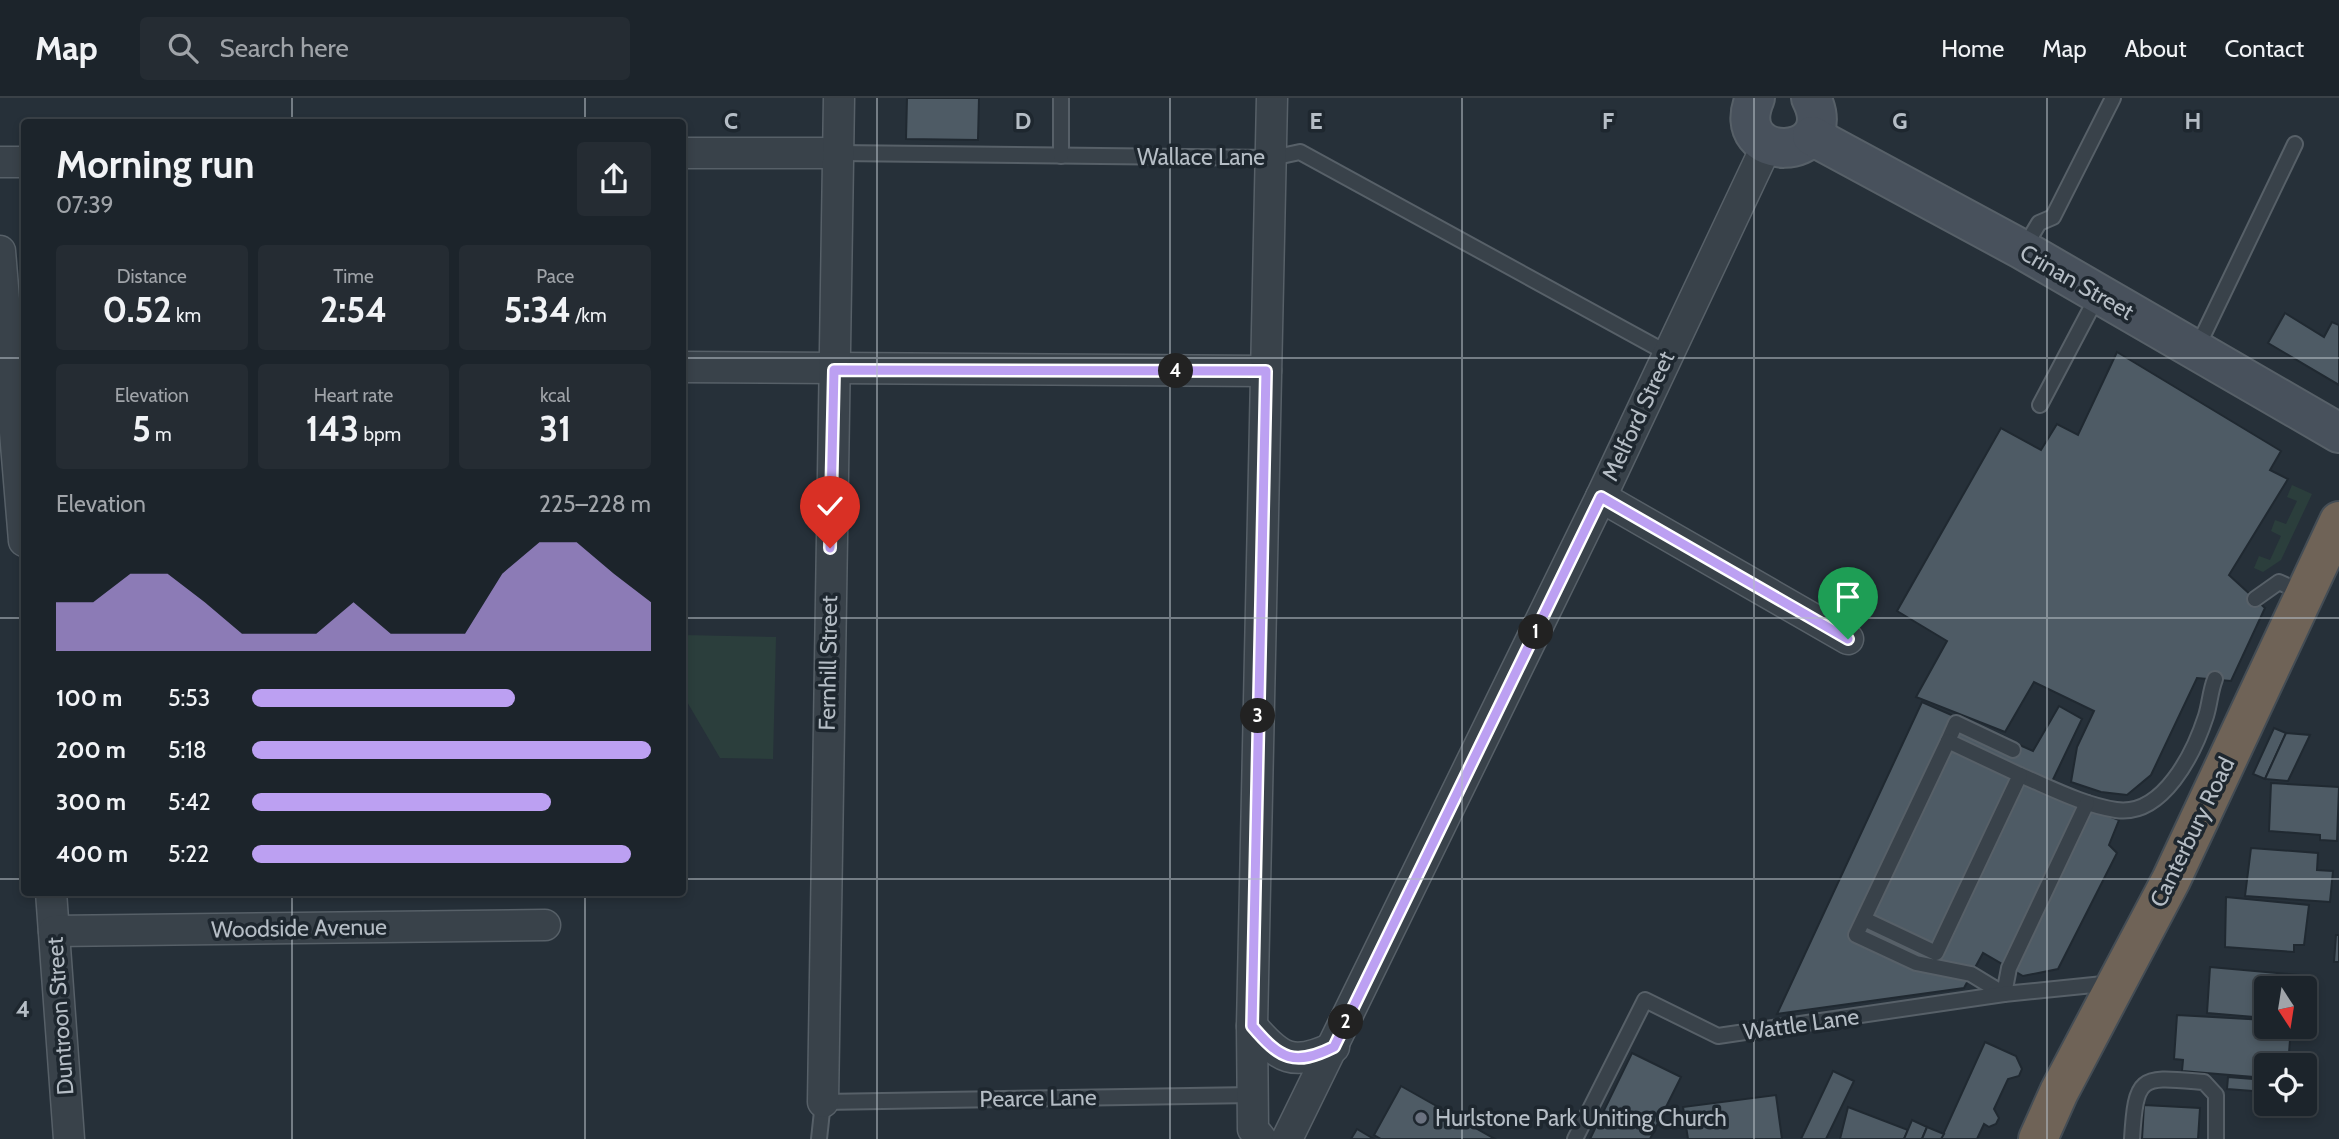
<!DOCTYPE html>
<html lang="en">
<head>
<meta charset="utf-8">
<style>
	:root { --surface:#1c242b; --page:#252c33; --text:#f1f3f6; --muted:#a0a4a9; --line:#3a4147; --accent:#bca0f2 }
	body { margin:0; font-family:Cabin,sans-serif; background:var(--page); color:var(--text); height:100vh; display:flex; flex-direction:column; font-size:26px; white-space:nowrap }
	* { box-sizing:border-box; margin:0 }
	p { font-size:23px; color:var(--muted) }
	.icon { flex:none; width:38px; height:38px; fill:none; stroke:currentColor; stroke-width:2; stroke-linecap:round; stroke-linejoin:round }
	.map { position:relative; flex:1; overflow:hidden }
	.side { position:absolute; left:21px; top:21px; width:665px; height:777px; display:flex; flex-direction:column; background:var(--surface); border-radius:7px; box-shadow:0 4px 10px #0003,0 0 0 2px var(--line) }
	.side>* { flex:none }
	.needle { width:46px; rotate:168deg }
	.fabs { position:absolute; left:2254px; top:878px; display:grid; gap:14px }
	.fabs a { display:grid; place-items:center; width:63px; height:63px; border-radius:7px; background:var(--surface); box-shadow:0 4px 10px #0003,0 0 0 2px var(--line); font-size:35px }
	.pin { position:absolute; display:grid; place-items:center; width:60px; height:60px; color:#fff; margin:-72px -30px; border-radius:50% 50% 50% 0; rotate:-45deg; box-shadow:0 0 7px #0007 }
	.pin .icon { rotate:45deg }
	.km { position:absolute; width:35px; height:35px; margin:-18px; border-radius:50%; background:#222; color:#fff; font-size:19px; line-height:35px; text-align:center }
	.round { display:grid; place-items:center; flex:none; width:74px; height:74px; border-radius:7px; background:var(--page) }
	.head { display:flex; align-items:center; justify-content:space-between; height:119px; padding:0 35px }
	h1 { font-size:38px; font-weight:700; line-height:52px }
	.stats { display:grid; grid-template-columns:repeat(3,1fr); gap:10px; height:119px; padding:7px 35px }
	.stats div { display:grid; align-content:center; border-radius:7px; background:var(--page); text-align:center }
	.stats b { font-size:35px; font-weight:700 }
	.stats small { font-size:19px; font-weight:400 }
	.stats p { font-size:19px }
	.chart { height:196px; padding:14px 35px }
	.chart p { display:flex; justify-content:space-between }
	.chart svg { width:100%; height:126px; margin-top:7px; fill:var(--accent); opacity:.7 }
	ul { padding:0 35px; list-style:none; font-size:23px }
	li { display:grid; grid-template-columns:112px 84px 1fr; align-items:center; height:52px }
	li i { height:18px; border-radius:9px; background:var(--accent) }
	header { display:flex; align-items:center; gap:42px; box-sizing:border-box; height:98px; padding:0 35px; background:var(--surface); border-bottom:2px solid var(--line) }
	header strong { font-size:33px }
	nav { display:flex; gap:38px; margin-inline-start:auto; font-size:24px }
	.search { width:490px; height:63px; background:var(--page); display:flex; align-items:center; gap:18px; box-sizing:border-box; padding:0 24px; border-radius:7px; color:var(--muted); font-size:26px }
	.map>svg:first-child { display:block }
	.green { fill:#2b3e3c }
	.building { fill:#4e5b65; stroke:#202931; stroke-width:2 }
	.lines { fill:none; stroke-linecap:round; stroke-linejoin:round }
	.lane-casing { stroke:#576068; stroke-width:18 }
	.street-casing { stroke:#576068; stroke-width:33 }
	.secondary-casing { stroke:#576068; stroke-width:42 }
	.highway-casing { stroke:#444d55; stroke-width:42 }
	.lane { stroke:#39424a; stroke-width:14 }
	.street { stroke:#39424a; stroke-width:30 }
	.secondary { stroke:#48515c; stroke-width:38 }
	.highway { stroke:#6f6357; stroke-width:38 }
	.route-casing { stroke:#fff; stroke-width:14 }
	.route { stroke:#bca0f2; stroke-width:9 }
	.grid { fill:none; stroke:#b5bdc5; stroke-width:2; stroke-opacity:0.55 }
	.worship-dot { fill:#6b7280; stroke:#1e272f; stroke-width:2.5 }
	.labels { text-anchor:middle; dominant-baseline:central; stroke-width:7; stroke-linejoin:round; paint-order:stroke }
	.street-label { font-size:23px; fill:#b5bdc5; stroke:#1e272f }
	.poi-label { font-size:23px; fill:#b5bdc5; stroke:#1e272f; text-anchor:start }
	.grid-label { font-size:23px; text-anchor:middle; font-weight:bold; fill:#b5bdc5; stroke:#1e272f; stroke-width:7; stroke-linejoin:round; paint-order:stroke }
</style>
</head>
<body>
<header>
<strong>Map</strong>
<div class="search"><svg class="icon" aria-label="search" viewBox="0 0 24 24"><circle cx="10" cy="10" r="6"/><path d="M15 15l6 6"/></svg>Search here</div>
<nav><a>Home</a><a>Map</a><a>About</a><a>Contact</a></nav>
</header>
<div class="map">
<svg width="2339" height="1041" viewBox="0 0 2339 1041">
	<rect width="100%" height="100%" fill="#263039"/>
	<!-- green -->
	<g class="green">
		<polygon points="2292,387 2312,396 2281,462 2263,474 2254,470 2259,458 2270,462 2281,438 2271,433 2275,422 2286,426 2297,403 2287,399"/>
		<polygon points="683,537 776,539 773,661 720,660 683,597"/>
	</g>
	<!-- building -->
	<g class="building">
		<polygon points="907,0 979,0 978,42 906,41"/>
		<polygon points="2285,215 2324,239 2332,224 2339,227 2339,287 2268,245"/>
		<polygon points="2117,254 2281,353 2270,372 2288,381 2229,477 2265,510 2231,583 2197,580 2151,677 2127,697 2101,694 2071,684 2077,649 2094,613 2034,584 2005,634 1916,599 1947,543 1897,513 2001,330 2041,352 2057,326 2078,337"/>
		<polygon points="1922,604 2033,653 2059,608 2082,621 2047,694 2119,722 2109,747 2117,755 2058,871 2023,878 1983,855 1964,890 1777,916"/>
		<polygon points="2274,630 2286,635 2265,681 2253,676"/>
		<polygon points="2286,635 2310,637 2288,683 2265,681"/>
		<polygon points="2271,685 2339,689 2337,743 2320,742 2320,737 2269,733"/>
		<polygon points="2251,750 2318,755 2317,772 2333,773 2330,804 2245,798"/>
		<polygon points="2226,799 2309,807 2304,847 2294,847 2294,854 2225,849"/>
		<polygon points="2336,837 2339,837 2339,864 2334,864"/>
		<polygon points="2210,869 2299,877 2298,891 2266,891 2266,920 2207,915"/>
		<polygon points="2177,917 2266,922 2266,929 2291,929 2288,968 2266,968 2266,980 2182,973 2183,962 2174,961"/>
		<polygon points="1985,944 2016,958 2022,971 2019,978 2008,981 1994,1011 1999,1020 1996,1026 1989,1029 1984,1026 1977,1041 1941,1041"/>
		<polygon points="1632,955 1681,979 1650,1041 1590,1041"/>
		<polygon points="1833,973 1854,983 1826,1041 1801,1041"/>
		<polygon points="2228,979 2266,982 2266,994 2227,991"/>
		<polygon points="1401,988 1495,1041 1381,1041 1374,1037"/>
		<polygon points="1776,997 1782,1041 1688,1041 1683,1009"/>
		<polygon points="2144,1007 2200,1010 2198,1041 2142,1041"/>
		<polygon points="1848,1009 1908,1032 1904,1041 1840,1041"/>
		<polygon points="1912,1022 1927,1029 1922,1041 1904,1041"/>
		<polygon points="1927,1029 1944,1036 1941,1041 1922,1041"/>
		<polygon points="1357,1031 1374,1041 1351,1041"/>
	</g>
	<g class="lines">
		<!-- lane casing -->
		<g class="lane-casing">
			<g id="lane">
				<polyline points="838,55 1272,60 1300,54 1667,255"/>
				<polyline points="1061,58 1061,0"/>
				<polyline points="2024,150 2039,125 2053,119 2113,0"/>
				<polyline points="2197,250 2295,46"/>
				<polyline points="2040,307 2098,197"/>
				<polyline points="2255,501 2279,484 2302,495"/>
				<polyline points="1948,643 1956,625 2013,652"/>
				<path d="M2020 677C2051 690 2083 707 2116 712 2163 719 2194 655 2206 618 2210 605 2210 594 2215 581"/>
				<polyline points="1864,821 1936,855 2020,677 1948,643 1856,837 1916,865 1971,876 2004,896 2009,870 2087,705"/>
				<polyline points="819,1041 823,1004 1253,997"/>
				<polyline points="1575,1041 1645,902 1718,938 2004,896 2113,885"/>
				<path d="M2132 1041C2136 975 2141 979 2204 984L2216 997V1041"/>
			</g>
		</g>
		<!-- street casing -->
		<g class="street-casing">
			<g id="street">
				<polyline points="682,55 838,55"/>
				<polyline points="0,64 24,64"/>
				<polyline points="0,153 24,443"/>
				<polyline points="682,269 1266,273"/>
				<polyline points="1601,399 1848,541"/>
				<polyline points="51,794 69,1041"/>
				<polyline points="54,833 545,827"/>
				<path d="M1252 928C1280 961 1293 969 1334 949"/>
				<polyline points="823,1004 839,0"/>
				<polyline points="1261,1041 1253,1031 1252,928 1272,0"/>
				<polyline points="1287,1041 1601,399 1767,47"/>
			</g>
		</g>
		<!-- secondary casing -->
		<g class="secondary-casing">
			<g id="secondary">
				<path d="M1755 0C1726 68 1844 65 1811 0"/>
				<polyline points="1812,38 2023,152 2339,335"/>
			</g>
		</g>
		<!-- highway casing -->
		<g class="highway-casing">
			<polyline id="highway" points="2038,1041 2059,994 2171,782 2339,423"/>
		</g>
		<!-- lane -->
		<use href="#lane" class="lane"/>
		<!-- street -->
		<use href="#street" class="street"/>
		<!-- secondary -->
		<use href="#secondary" class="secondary"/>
		<!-- highway -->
		<use href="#highway" class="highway"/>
	</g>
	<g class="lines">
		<!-- route casing -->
		<g class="route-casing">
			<path id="route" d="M830 450 834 272 1266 273 1252 928C1280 961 1294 969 1334 949L1601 399 1848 541"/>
		</g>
		<!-- route -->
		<use href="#route" class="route"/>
	</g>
	<!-- grid -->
	<path class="grid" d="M292 0V24M585 0V24M877 0V1041M1170 0V1041M1462 0V1041M1754 0V1041M2047 0V1041M0 260H24M682 260H2339M0 520H24M682 520H2339M0 781H24M682 781H2339M292 794V1041M585 794V1041"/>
	<!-- markers -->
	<circle class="worship-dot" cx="1421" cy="1020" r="7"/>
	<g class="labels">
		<!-- street labels -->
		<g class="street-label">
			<text x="1201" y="59">Wallace Lane</text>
			<text transform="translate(2077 184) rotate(30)">Crinan Street</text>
			<text transform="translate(1638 318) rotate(-65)">Melford Street</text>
			<text transform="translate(828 565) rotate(-89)">Fernhill Street</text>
			<text transform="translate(2192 734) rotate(-64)">Canterbury Road</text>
			<text transform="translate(299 830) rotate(-1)">Woodside Avenue</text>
			<text transform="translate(60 918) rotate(-94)">Duntroon Street</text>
			<text transform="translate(1801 926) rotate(-8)">Wattle Lane</text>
			<text transform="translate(1038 1000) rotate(-1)">Pearce Lane</text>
		</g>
		<!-- poi labels -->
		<g class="poi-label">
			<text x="1435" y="1020">Hurlstone Park Uniting Church</text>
		</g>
	</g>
	<g class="grid-label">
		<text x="731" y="31">C</text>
		<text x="1023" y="31">D</text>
		<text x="1316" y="31">E</text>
		<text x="1608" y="31">F</text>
		<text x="1900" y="31">G</text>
		<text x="2193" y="31">H</text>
		<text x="23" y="919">4</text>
	</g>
</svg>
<div class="fabs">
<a><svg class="needle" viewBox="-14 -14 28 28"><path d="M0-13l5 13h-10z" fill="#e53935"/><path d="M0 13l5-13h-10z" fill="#a0a4a9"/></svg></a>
<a><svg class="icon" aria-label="locate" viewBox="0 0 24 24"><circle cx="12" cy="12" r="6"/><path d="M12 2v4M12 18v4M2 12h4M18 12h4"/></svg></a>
</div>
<div class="pin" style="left:1848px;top:541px;background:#1e9e55"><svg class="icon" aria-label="arrive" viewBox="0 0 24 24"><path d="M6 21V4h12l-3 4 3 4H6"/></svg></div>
<div class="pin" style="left:830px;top:450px;background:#d93025"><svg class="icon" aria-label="check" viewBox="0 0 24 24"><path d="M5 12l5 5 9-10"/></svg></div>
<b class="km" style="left:1536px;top:534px">1</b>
<b class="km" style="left:1346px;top:924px">2</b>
<b class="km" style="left:1258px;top:618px">3</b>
<b class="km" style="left:1176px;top:273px">4</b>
<section class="side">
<div class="head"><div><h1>Morning run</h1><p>07:39</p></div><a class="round"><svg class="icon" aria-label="share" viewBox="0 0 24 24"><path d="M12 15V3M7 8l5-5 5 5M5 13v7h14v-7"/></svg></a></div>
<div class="stats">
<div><p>Distance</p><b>0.52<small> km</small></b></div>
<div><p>Time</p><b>2:54</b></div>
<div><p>Pace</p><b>5:34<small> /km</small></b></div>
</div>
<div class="stats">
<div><p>Elevation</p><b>5<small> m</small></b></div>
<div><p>Heart rate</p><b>143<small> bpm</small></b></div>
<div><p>kcal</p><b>31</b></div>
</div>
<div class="chart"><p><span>Elevation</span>225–228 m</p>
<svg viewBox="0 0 160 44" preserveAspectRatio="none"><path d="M0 44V27L10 27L20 17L30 17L40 27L50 38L60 38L70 38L80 27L90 38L100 38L110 38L120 17L130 6L140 6L150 17L160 27V44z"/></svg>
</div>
<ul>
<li><b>100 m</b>5:53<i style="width:66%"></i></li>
<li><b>200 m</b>5:18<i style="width:100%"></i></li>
<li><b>300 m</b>5:42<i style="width:75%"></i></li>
<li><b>400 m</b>5:22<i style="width:95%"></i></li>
</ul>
</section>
</div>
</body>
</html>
